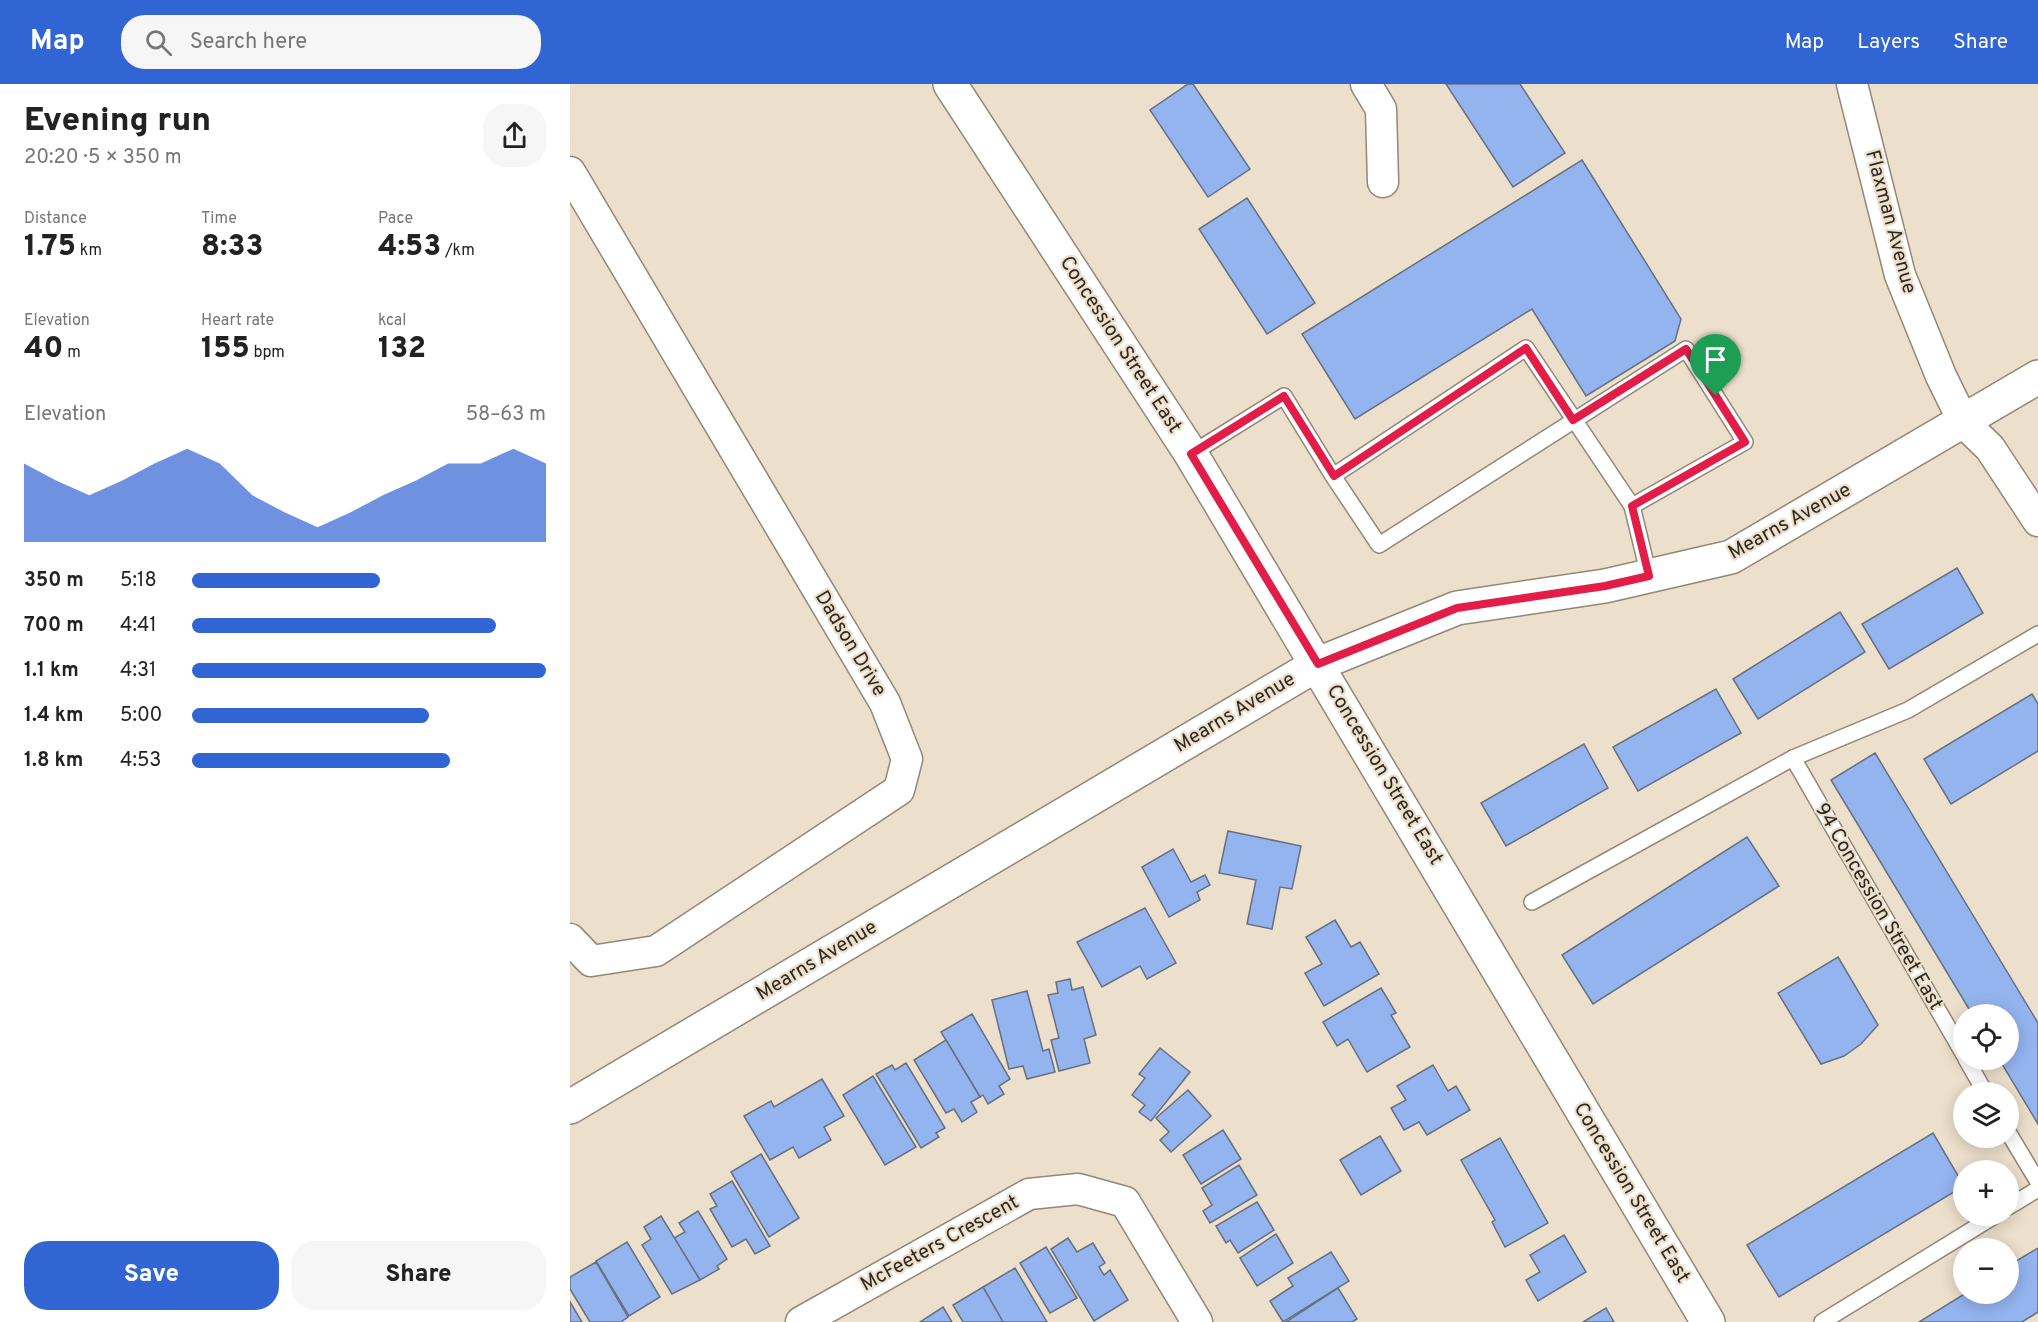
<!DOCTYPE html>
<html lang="en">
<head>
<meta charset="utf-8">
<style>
	:root { --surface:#fff; --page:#f6f6f6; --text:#222; --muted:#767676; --accent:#3265d4 }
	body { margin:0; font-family:Overpass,sans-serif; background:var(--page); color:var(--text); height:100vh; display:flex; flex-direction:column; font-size:22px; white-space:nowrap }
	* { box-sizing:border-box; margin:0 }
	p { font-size:20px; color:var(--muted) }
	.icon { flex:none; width:33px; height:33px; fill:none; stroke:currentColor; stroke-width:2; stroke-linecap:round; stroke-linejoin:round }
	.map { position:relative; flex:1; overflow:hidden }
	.side { display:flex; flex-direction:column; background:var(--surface); width:570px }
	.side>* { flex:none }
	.fabs { position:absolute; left:1383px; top:920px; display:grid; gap:12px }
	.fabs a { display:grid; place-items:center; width:66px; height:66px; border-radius:50%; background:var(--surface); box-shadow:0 3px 15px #0003; font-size:30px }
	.pin { position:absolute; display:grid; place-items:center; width:51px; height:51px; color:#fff; margin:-62px -26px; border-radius:50% 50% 50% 0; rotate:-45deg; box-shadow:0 0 6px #0007 }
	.pin .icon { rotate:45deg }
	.round { display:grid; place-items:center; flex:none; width:63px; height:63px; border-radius:24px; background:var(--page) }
	.head { display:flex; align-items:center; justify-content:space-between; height:102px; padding:0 24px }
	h1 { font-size:33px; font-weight:800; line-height:45px }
	.figures { display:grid; grid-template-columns:repeat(3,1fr); gap:9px; height:102px; padding:6px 24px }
	.figures div { display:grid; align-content:center }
	.figures b { font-size:30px; font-weight:800 }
	.figures small { font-size:16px; font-weight:400 }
	.figures p { font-size:16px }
	.chart { height:168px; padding:12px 24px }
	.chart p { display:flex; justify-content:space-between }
	.chart svg { width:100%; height:108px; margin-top:6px; fill:var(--accent); opacity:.7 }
	.cta { display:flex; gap:12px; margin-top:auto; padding:12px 24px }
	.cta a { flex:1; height:69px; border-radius:24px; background:var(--accent); color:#fff; font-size:24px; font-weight:800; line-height:69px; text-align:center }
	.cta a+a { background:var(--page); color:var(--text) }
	ul { padding:0 24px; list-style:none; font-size:20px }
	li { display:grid; grid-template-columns:96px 72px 1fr; align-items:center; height:45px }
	li i { height:15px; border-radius:8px; background:var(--accent) }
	header { display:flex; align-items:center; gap:36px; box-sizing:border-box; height:84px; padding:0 30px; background:var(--accent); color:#fff }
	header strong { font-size:28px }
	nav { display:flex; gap:33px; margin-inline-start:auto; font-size:21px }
	.search { width:420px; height:54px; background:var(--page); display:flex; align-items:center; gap:15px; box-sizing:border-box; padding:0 21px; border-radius:24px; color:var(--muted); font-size:22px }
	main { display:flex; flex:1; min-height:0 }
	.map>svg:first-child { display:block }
	.building { fill:#94b4f0; stroke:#667081; stroke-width:1.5 }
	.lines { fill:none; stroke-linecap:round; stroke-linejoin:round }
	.lane-casing { stroke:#938775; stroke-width:18 }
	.street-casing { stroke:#938775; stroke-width:33 }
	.secondary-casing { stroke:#938775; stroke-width:36 }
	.lane { stroke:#fff; stroke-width:15 }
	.street { stroke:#fff; stroke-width:30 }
	.secondary { stroke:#fff; stroke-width:33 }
	.route-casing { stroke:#fff; stroke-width:12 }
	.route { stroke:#e11d48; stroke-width:8 }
	.labels { text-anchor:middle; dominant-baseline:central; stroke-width:4.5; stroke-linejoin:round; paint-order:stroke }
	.street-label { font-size:20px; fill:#2d2821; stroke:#ecdfcb }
</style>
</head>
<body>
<header>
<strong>Map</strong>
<div class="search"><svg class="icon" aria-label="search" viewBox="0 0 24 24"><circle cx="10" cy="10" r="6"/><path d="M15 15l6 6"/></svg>Search here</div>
<nav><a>Map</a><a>Layers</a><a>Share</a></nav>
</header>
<main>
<section class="side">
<div class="head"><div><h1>Evening run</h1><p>20:20 · 5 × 350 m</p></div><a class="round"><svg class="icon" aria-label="share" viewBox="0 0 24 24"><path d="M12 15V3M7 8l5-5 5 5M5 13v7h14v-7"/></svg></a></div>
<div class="figures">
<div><p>Distance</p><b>1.75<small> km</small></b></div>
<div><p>Time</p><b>8:33</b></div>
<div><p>Pace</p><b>4:53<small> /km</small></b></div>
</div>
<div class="figures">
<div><p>Elevation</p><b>40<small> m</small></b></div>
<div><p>Heart rate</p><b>155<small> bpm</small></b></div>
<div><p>kcal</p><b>132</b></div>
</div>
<div class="chart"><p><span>Elevation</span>58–63 m</p>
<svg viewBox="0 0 160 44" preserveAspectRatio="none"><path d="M0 44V12L10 19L20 25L30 19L40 12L50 6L60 12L70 25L80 32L90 38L100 32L110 25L120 19L130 12L140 12L150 6L160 12V44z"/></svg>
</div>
<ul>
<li><b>350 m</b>5:18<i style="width:53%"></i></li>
<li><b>700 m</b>4:41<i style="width:86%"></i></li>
<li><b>1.1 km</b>4:31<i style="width:100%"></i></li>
<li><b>1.4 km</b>5:00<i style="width:67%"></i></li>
<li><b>1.8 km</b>4:53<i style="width:73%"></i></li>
</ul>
<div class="cta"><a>Save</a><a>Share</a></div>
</section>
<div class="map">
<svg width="1468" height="1238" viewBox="0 0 1468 1238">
	<rect width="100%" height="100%" fill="#ecdfcb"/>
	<!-- building -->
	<g class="building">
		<polygon points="618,0 623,0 680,85 638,113 580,26"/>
		<polygon points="876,0 950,0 995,69 943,103"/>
		<polygon points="1012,76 1111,235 1105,257 1016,312 962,225 785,335 732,250"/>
		<polygon points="677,114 745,219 697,250 629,145"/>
		<polygon points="1387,484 1413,529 1319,585 1292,540"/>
		<polygon points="1270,528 1295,568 1188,635 1163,595"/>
		<polygon points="1146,605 1171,649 1068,707 1043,663"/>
		<polygon points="1462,610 1468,620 1468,667 1381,720 1354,675"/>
		<polygon points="1014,660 1038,704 936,762 911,719"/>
		<polygon points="1305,669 1468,939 1468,1040 1429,975 1438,975 1438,930 1402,930 1261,696"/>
		<polygon points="658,747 731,762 722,805 710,803 702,845 677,840 686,796 649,789"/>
		<polygon points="1177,753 1209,802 1023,920 992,871"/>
		<polygon points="603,765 621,798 635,791 640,801 627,808 630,816 599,833 572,783"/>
		<polygon points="575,824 606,879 577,895 570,882 532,903 507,858"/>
		<polygon points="765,836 781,863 790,858 809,890 754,922 735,889 752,880 736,853"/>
		<polygon points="1268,873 1308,941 1291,960 1274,972 1251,980 1208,909"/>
		<polygon points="500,895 502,906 513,903 526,951 514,955 520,979 489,987 481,956 489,954 478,911 488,909 486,898"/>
		<polygon points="811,904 826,929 821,931 840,963 797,988 778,955 767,962 753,938"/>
		<polygon points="457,907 473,967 479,965 485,988 457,995 453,982 439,985 422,916"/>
		<polygon points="402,930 440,995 429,1002 434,1010 418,1020 413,1011 410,1013 371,948"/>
		<polygon points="376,956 410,1013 401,1018 407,1028 392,1038 384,1025 376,1029 344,976"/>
		<polygon points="590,964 620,988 581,1037 569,1028 575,1021 562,1011 575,994 569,990"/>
		<polygon points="336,979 375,1044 366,1049 369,1053 351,1064 306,990 322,981 325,986"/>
		<polygon points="863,981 878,1007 886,1002 900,1026 857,1051 849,1038 834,1046 821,1024 836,1016 827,1002"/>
		<polygon points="303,992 346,1063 315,1081 273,1011"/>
		<polygon points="252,995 274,1032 254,1043 261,1056 229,1074 223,1063 200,1076 174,1032 201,1017 204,1023"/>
		<polygon points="618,1006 641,1032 601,1068 590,1056 599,1048 586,1034"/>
		<polygon points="653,1046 671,1075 631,1100 613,1071"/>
		<polygon points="1363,1049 1394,1102 1209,1213 1177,1161"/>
		<polygon points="810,1052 831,1087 791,1111 770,1076"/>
		<polygon points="930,1054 978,1139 935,1163 922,1138 925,1136 891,1076"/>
		<polygon points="191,1070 229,1134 199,1153 161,1088"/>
		<polygon points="669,1081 687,1111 640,1139 633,1127 642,1121 632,1104"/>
		<polygon points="162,1097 200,1162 185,1170 176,1155 162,1163 140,1125 147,1122 140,1110"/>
		<polygon points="687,1118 704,1146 668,1169 660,1156 656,1159 646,1142"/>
		<polygon points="128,1127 157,1175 147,1182 149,1185 130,1196 104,1154 115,1148 109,1139"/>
		<polygon points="91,1132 130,1196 102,1210 72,1161 81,1155 74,1143"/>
		<polygon points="706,1150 723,1179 687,1202 670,1174"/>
		<polygon points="994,1151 1016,1188 968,1217 956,1196 970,1188 960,1171"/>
		<polygon points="498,1154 507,1168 523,1159 535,1179 529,1183 534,1191 540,1186 558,1216 524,1237 481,1165"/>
		<polygon points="57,1158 90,1213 59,1232 26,1177"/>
		<polygon points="476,1163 507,1214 480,1229 450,1179"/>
		<polygon points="1468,1164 1468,1228 1452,1238 1349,1238 1396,1209 1438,1209 1438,1182"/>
		<polygon points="761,1168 779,1197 713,1238 700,1217 723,1202 718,1194"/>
		<polygon points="26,1178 58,1233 51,1238 20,1238 0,1205 0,1193"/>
		<polygon points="445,1184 477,1238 433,1238 413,1203"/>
		<polygon points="413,1203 433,1238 393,1238 383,1221"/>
		<polygon points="768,1204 787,1235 782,1238 716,1238"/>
		<polygon points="0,1218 12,1238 0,1238"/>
		<polygon points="373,1223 382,1238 350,1238"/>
		<polygon points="1036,1224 1044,1238 1013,1238"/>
	</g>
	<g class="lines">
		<!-- lane casing -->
		<g class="lane-casing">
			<g id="lane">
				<polyline points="621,370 714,312 763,392 956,264 1062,422 1175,358 1116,265 809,461 763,392"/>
				<polyline points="1062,422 1079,492"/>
				<polyline points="1223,674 1394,971"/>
				<polyline points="962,818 1223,674 1338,626 1468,550"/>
				<polyline points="1396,975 1415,1008"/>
				<polyline points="1438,1048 1468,1098"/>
				<polyline points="1438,1123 1468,1105"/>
				<polyline points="1252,1238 1426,1131"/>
			</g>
		</g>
		<!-- street casing -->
		<g class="street-casing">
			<g id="street">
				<polyline points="796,0 811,25 813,98"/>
				<polyline points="1282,0 1330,191 1371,292 1394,339 1420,364 1468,437"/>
				<polyline points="0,88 315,619 337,675 329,706 86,867 21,877 0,855"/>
				<polyline points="231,1238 459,1110 508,1105 555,1118 627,1238"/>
			</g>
		</g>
		<!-- secondary casing -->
		<g class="secondary-casing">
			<g id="secondary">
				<polyline points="380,0 621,370 1138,1238"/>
				<polyline points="0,1023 748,580 887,524 1035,502 1161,473 1468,293"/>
			</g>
		</g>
		<!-- lane -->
		<use href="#lane" class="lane"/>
		<!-- street -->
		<use href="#street" class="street"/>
		<!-- secondary -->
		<use href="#secondary" class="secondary"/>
	</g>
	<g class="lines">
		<!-- route casing -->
		<g class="route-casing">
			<polygon id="route" points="956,264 1003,336 1116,265 1175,358 1062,422 1079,492 1035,502 887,524 748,580 621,370 714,312 764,392"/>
		</g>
		<!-- route -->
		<use href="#route" class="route"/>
	</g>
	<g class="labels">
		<!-- street labels -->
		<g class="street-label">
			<text transform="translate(1320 138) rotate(75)">Flaxman Avenue</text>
			<text transform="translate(550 261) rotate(57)">Concession Street East</text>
			<text transform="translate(1220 438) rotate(-29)">Mearns Avenue</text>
			<text transform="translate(280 560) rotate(59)">Dadson Drive</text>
			<text transform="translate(665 629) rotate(-31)">Mearns Avenue</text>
			<text transform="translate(814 691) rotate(59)">Concession Street East</text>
			<text transform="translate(1308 823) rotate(60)">94 Concession Street East</text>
			<text transform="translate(247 877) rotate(-31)">Mearns Avenue</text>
			<text transform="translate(1061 1109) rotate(59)">Concession Street East</text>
			<text transform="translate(370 1160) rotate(-29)">McFeeters Crescent</text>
		</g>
	</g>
</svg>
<div class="fabs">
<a><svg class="icon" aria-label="locate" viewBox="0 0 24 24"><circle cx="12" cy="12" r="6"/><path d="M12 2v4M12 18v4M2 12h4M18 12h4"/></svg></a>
<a><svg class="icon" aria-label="layers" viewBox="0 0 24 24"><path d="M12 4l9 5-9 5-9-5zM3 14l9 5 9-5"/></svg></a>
<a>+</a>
<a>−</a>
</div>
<div class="pin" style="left:1146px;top:312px;background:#1e9e55"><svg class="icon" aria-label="arrive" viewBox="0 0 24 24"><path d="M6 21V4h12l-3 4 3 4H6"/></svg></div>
</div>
</main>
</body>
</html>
